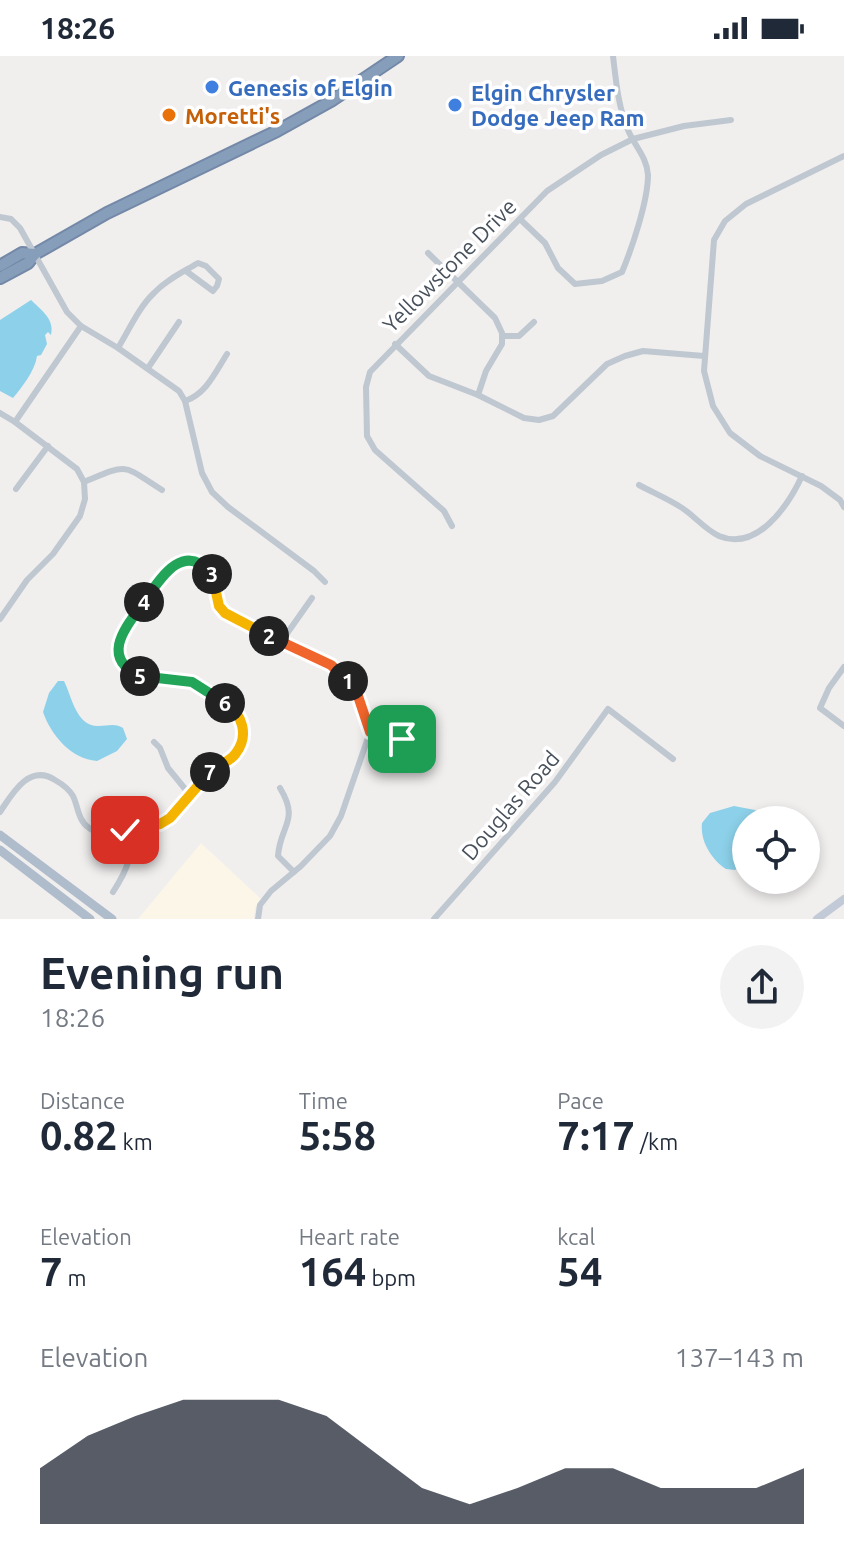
<!DOCTYPE html>
<html lang="en">
<head>
<meta charset="utf-8">
<style>
	:root { --surface:#fff; --page:#f2f2f3; --text:#1f2937; --muted:#747a83; --accent:#111827 }
	body { margin:0; font-family:Ubuntu,sans-serif; background:var(--page); color:var(--text); height:100vh; display:flex; flex-direction:column; font-size:30px; white-space:nowrap }
	* { box-sizing:border-box; margin:0 }
	p { font-size:26px; color:var(--muted) }
	.icon { flex:none; width:44px; height:44px; fill:none; stroke:currentColor; stroke-width:2; stroke-linecap:round; stroke-linejoin:round }
	.map { position:relative; height:863px; overflow:hidden }
	.panel { display:flex; flex-direction:column; background:var(--surface); flex:1 }
	.panel>* { flex:none }
	.tools { position:absolute; left:732px; top:750px; display:grid; gap:16px }
	.tools a { display:grid; place-items:center; width:88px; height:88px; border-radius:50%; background:var(--surface); box-shadow:0 4px 12px #0003; font-size:40px }
	.pin { position:absolute; display:grid; place-items:center; width:68px; height:68px; color:#fff; margin:-34px; border-radius:16px; box-shadow:0 4px 12px #0006 }
	.km { position:absolute; width:40px; height:40px; margin:-20px; border-radius:50%; background:#222; color:#fff; font-size:22px; line-height:40px; text-align:center }
	.round { display:grid; place-items:center; flex:none; width:84px; height:84px; border-radius:42px; background:var(--page) }
	.head { display:flex; align-items:center; justify-content:space-between; height:136px; padding:0 40px }
	h1 { font-size:44px; font-weight:700; line-height:60px }
	.figures { display:grid; grid-template-columns:repeat(3,1fr); gap:12px; height:136px; padding:8px 40px }
	.figures div { display:grid; align-content:center }
	.figures b { font-size:40px; font-weight:700 }
	.figures small { font-size:22px; font-weight:400 }
	.figures p { font-size:22px }
	.chart { height:224px; padding:16px 40px }
	.chart p { display:flex; justify-content:space-between }
	.chart svg { width:100%; height:144px; margin-top:8px; fill:var(--accent); opacity:.7 }
	.status { display:flex; justify-content:space-between; align-items:center; height:56px; padding:0 40px; background:var(--surface); direction:ltr }
	.status svg { height:22px; fill:currentColor }
	.map>svg:first-child { display:block }
	.commercial { fill:#fbf6e8 }
	.water { fill:#8cd1e9 }
	.lines { fill:none; stroke-linecap:round; stroke-linejoin:round }
	.highway-casing { stroke:#7389a7; stroke-width:14 }
	.street { stroke:#bfc8d0; stroke-width:6 }
	.secondary { stroke:#c1cad6; stroke-width:8 }
	.primary { stroke:#afbccc; stroke-width:9 }
	.highway { stroke:#879ebb; stroke-width:10 }
	.split-1-casing { stroke:#fff; stroke-width:16 }
	.split-2-casing { stroke:#fff; stroke-width:16 }
	.split-3-casing { stroke:#fff; stroke-width:16 }
	.split-4-casing { stroke:#fff; stroke-width:16 }
	.split-5-casing { stroke:#fff; stroke-width:16 }
	.split-6-casing { stroke:#fff; stroke-width:16 }
	.split-7-casing { stroke:#fff; stroke-width:16 }
	.split-8-casing { stroke:#fff; stroke-width:16 }
	.split-1 { stroke:#f0652b; stroke-width:10 }
	.split-2 { stroke:#f0652b; stroke-width:10 }
	.split-3 { stroke:#f5b400; stroke-width:10 }
	.split-4 { stroke:#22a559; stroke-width:10 }
	.split-5 { stroke:#22a559; stroke-width:10 }
	.split-6 { stroke:#22a559; stroke-width:10 }
	.split-7 { stroke:#f5b400; stroke-width:10 }
	.split-8 { stroke:#f5b400; stroke-width:10 }
	.shop-dot { fill:#3f7fe0; stroke:#fff; stroke-width:3 }
	.food-dot { fill:#e8710a; stroke:#fff; stroke-width:3 }
	.labels { text-anchor:middle; dominant-baseline:central; stroke-width:7; stroke-linejoin:round; paint-order:stroke }
	.shop-label { font-size:22px; font-weight:bold; fill:#366cbe; stroke:#fff; text-anchor:start }
	.food-label { font-size:22px; font-weight:bold; fill:#c56008; stroke:#fff; text-anchor:start }
	.street-label { font-size:22px; fill:#47505b; stroke:#fff }
</style>
</head>
<body>
<div class="status"><b>18:26</b><svg viewBox="0 0 49 12"><path d="M0 12V9h3v3zM5 12V6h3v6zM10 12V3h3v9zM15 12V0h3v12zM26 1h20v11H26zM47 4h2v5h-2z"/></svg></div>
<div class="map">
<svg width="844" height="863" viewBox="0 0 844 863">
	<rect width="100%" height="100%" fill="#f1eeee"/>
	<!-- commercial -->
	<polygon class="commercial" points="201,787 261,843 255,852 254,863 138,863"/>
	<!-- water -->
	<g class="water">
		<path d="M31 244C41 254 55 263 51 279L48 276 45 279 47 288 41 299 37 300C35 315 22 331 13 342L0 335V264Z"/>
		<path d="M58 625H64C72 641 76 670 98 670 109 670 114 667 123 672L127 683 117 695 97 705C71 703 51 679 43 656L49 637Z"/>
		<path d="M734 750 755 754 766 764H746V804L735 814 726 813C711 803 700 785 702 767L710 757Z"/>
	</g>
	<g class="lines">
		<!-- highway casing -->
		<g class="highway-casing">
			<g id="highway">
				<polyline points="0,210 22,197 35,198"/>
				<polyline points="0,222 28,207 35,198 107,157 277,75 331,45 398,0"/>
			</g>
		</g>
		<!-- street -->
		<g class="street">
			<polyline points="844,100 746,148 725,165 714,184 704,315 713,350 730,377 760,400 821,430 840,444 844,451"/>
			<polyline points="0,161 11,163 20,172 67,256 81,270 118,292 179,335 185,345 202,417 212,436 228,451 314,515 325,526"/>
			<path d="M521 164 545 187 558 212 575 228 602 225 622 216C632 192 648 145 648 119 647 101 634 89 628 74 618 50 616 25 613 0"/>
			<polyline points="428,197 495,262 502,277 502,288 486,315 478,339"/>
			<polyline points="502,280 519,280 534,266"/>
			<polyline points="395,288 429,320 478,339 524,362 539,364 553,360 607,308 625,300 643,295 704,300"/>
			<path d="M118 292C129 274 139 251 154 237 166 224 183 216 198 207L206 210 219 223 217 230 213 235 186 215"/>
			<polyline points="148,312 179,266"/>
			<path d="M185 345C206 338 215 317 227 298"/>
			<polyline points="0,357 15,366 81,270"/>
			<path d="M84 426C130 407 121 408 162 434"/>
			<path d="M639 429C652 436 666 442 679 450 693 458 704 473 719 480 757 496 788 450 802 420"/>
			<polyline points="16,433 48,390"/>
			<polyline points="452,470 444,455 375,394 367,380 366,331 370,316 547,135 601,99 633,83 684,70 731,64"/>
			<polyline points="0,563 27,524 53,498 80,460 85,443 84,426 77,413 15,366"/>
			<polyline points="281,586 312,542"/>
			<polyline points="844,611 829,632 820,652 844,670"/>
			<path d="M370 676H397C402 669 407 666 415 667L421 675 416 685 411 688 402 683 397 676"/>
			<polyline points="154,686 160,692 168,712 190,739"/>
			<path d="M280 732C300 765 280 769 278 800L294 816"/>
			<path d="M0 756C12 738 29 707 55 724 62 728 69 733 73 740 78 750 78 765 89 772 97 778 109 776 118 775 180 768 168 758 206 719 217 707 234 705 241 688 252 663 228 648 209 637 203 633 196 628 188 626 166 621 135 628 121 606 118 601 117 594 118 588 123 570 158 519 174 509 180 506 190 504 197 507 220 515 212 541 225 557L316 601 345 620 357 637 370 676 341 760 330 780 301 810 271 835 260 849 258 863"/>
			<path d="M113 836C127 814 134 800 128 773"/>
			<polyline points="434,863 555,726 608,653 673,703"/>
		</g>
		<!-- secondary -->
		<polyline class="secondary" points="817,863 844,843"/>
		<!-- primary -->
		<g class="primary">
			<polyline points="0,779 112,863"/>
			<polyline points="0,794 90,863"/>
		</g>
		<!-- highway -->
		<use href="#highway" class="highway"/>
	</g>
	<g class="lines">
		<!-- split-1 casing -->
		<g class="split-1-casing">
			<polyline id="split-1" points="348,625 357,637 370,676 397,676 402,683"/>
		</g>
		<!-- split-2 casing -->
		<g class="split-2-casing">
			<polyline id="split-2" points="269,580 331,609 348,625"/>
		</g>
		<!-- split-3 casing -->
		<g class="split-3-casing">
			<polyline id="split-3" points="212,518 219,550 225,557 269,580"/>
		</g>
		<!-- split-4 casing -->
		<g class="split-4-casing">
			<path id="split-4" d="M144 546C160 523 183 484 212 518"/>
		</g>
		<!-- split-5 casing -->
		<g class="split-5-casing">
			<path id="split-5" d="M140 620C99 601 126 571 144 546"/>
		</g>
		<!-- split-6 casing -->
		<g class="split-6-casing">
			<polyline id="split-6" points="140,620 192,626 225,647"/>
		</g>
		<!-- split-7 casing -->
		<g class="split-7-casing">
			<path id="split-7" d="M210 716C218 710 231 705 236 697 249 680 243 658 225 647"/>
		</g>
		<!-- split-8 casing -->
		<g class="split-8-casing">
			<polyline id="split-8" points="125,774 160,768 170,762 210,716"/>
		</g>
		<!-- split-1 -->
		<use href="#split-1" class="split-1"/>
		<!-- split-2 -->
		<use href="#split-2" class="split-2"/>
		<!-- split-3 -->
		<use href="#split-3" class="split-3"/>
		<!-- split-4 -->
		<use href="#split-4" class="split-4"/>
		<!-- split-5 -->
		<use href="#split-5" class="split-5"/>
		<!-- split-6 -->
		<use href="#split-6" class="split-6"/>
		<!-- split-7 -->
		<use href="#split-7" class="split-7"/>
		<!-- split-8 -->
		<use href="#split-8" class="split-8"/>
	</g>
	<!-- markers -->
	<g class="shop-dot">
		<circle cx="212" cy="31" r="8"/>
		<circle cx="455" cy="49" r="8"/>
	</g>
	<circle class="food-dot" cx="169" cy="59" r="8"/>
	<g class="labels">
		<!-- shop labels -->
		<g class="shop-label">
			<text x="228" y="31">Genesis of Elgin</text>
			<text x="471" y="36">Elgin Chrysler<tspan x="471" dy="25">Dodge Jeep Ram</tspan></text>
		</g>
		<!-- food labels -->
		<g class="food-label">
			<text x="185" y="59">Moretti's</text>
		</g>
		<!-- street labels -->
		<g class="street-label">
			<text transform="translate(449 209) rotate(-45)">Yellowstone Drive</text>
			<text transform="translate(510 749) rotate(-49)">Douglas Road</text>
		</g>
	</g>
</svg>
<div class="tools">
<a><svg class="icon" aria-label="locate" viewBox="0 0 24 24"><circle cx="12" cy="12" r="6"/><path d="M12 2v4M12 18v4M2 12h4M18 12h4"/></svg></a>
</div>
<div class="pin" style="left:402px;top:683px;background:#1e9e55"><svg class="icon" aria-label="arrive" viewBox="0 0 24 24"><path d="M6 21V4h12l-3 4 3 4H6"/></svg></div>
<div class="pin" style="left:125px;top:774px;background:#d93025"><svg class="icon" aria-label="check" viewBox="0 0 24 24"><path d="M5 12l5 5 9-10"/></svg></div>
<b class="km" style="left:348px;top:625px">1</b>
<b class="km" style="left:269px;top:580px">2</b>
<b class="km" style="left:212px;top:518px">3</b>
<b class="km" style="left:144px;top:546px">4</b>
<b class="km" style="left:140px;top:620px">5</b>
<b class="km" style="left:225px;top:647px">6</b>
<b class="km" style="left:210px;top:716px">7</b>
</div>
<section class="panel">
<div class="head"><div><h1>Evening run</h1><p>18:26</p></div><a class="round"><svg class="icon" aria-label="share" viewBox="0 0 24 24"><path d="M12 15V3M7 8l5-5 5 5M5 13v7h14v-7"/></svg></a></div>
<div class="figures">
<div><p>Distance</p><b>0.82<small> km</small></b></div>
<div><p>Time</p><b>5:58</b></div>
<div><p>Pace</p><b>7:17<small> /km</small></b></div>
</div>
<div class="figures">
<div><p>Elevation</p><b>7<small> m</small></b></div>
<div><p>Heart rate</p><b>164<small> bpm</small></b></div>
<div><p>kcal</p><b>54</b></div>
</div>
<div class="chart"><p><span>Elevation</span>137–143 m</p>
<svg viewBox="0 0 160 44" preserveAspectRatio="none"><path d="M0 44V27L10 17L20 11L30 6L40 6L50 6L60 11L70 22L80 33L90 38L100 33L110 27L120 27L130 33L140 33L150 33L160 27V44z"/></svg>
</div>
</section>
</body>
</html>
